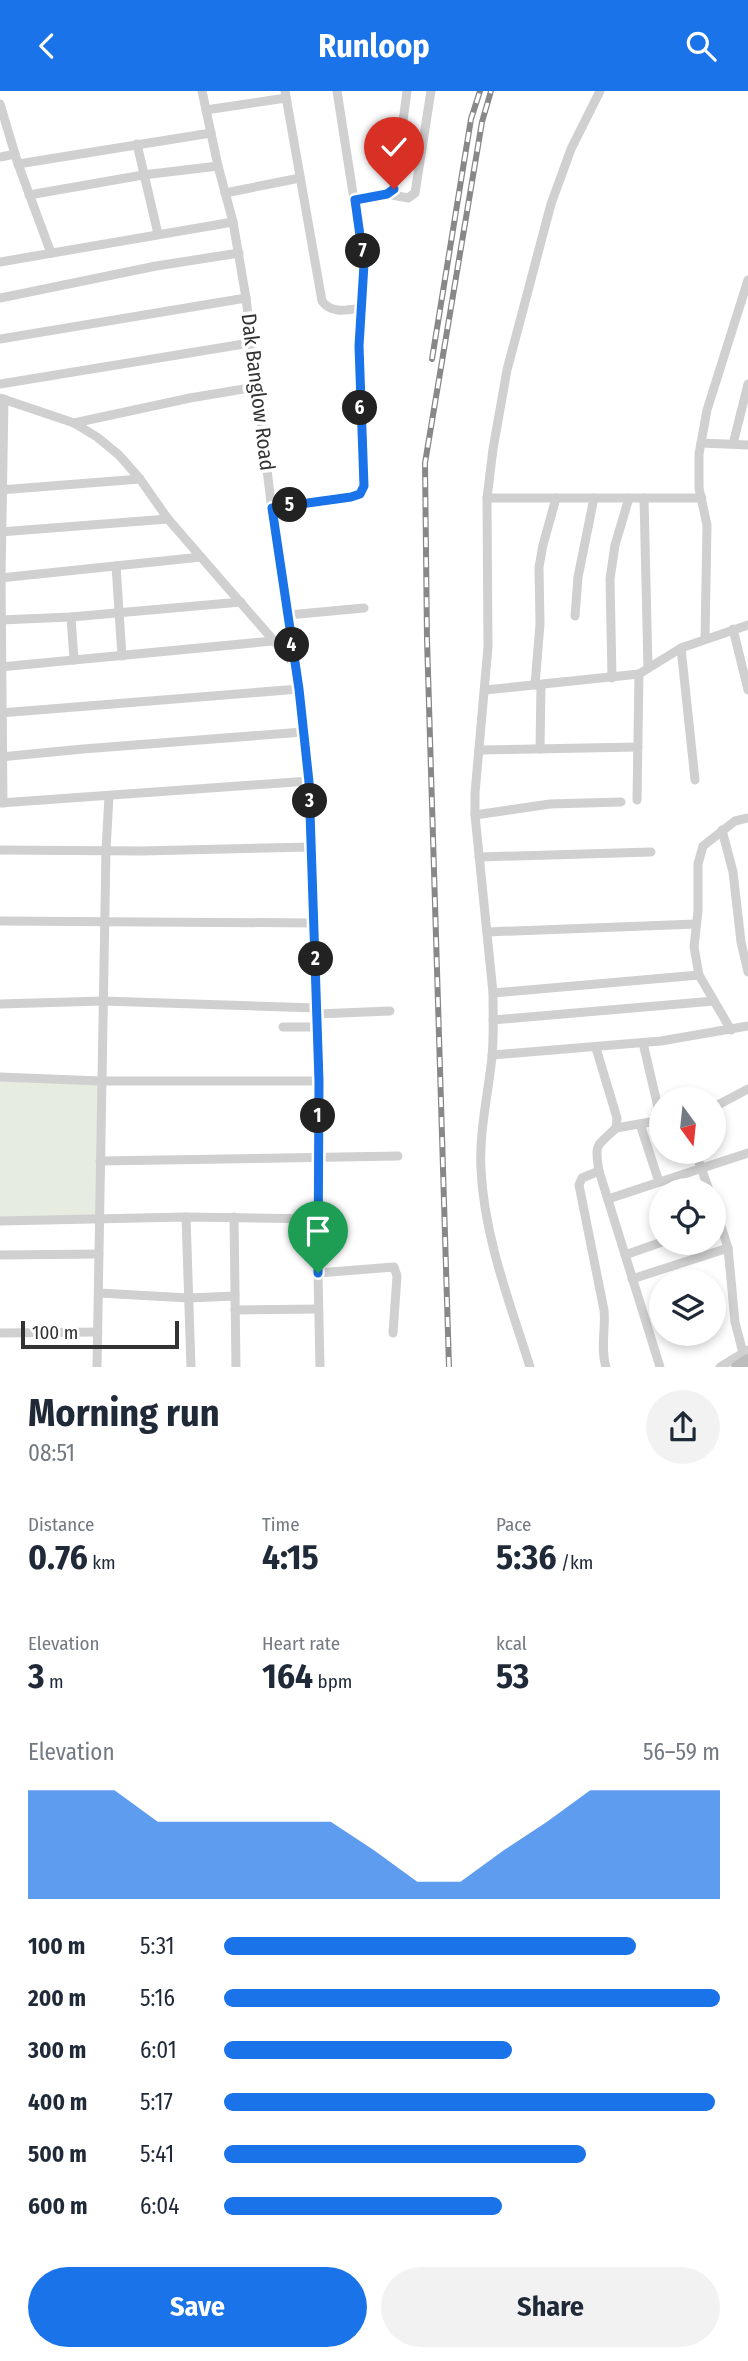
<!DOCTYPE html>
<html lang="en">
<head>
<meta charset="utf-8">
<style>
	:root { --surface:#fff; --page:#f2f2f3; --text:#1f2937; --muted:#747a83; --accent:#1a73e8 }
	body { margin:0; font-family:"Fira Sans Condensed",sans-serif; background:var(--page); color:var(--text); height:100vh; display:flex; flex-direction:column; font-size:26px; white-space:nowrap }
	* { box-sizing:border-box; margin:0 }
	p { font-size:23px; color:var(--muted) }
	.icon { flex:none; width:38px; height:38px; fill:none; stroke:currentColor; stroke-width:2; stroke-linecap:round; stroke-linejoin:round }
	.map { position:relative; height:1276px; overflow:hidden }
	.details { display:flex; flex-direction:column; background:var(--surface); flex:1 }
	.details>* { flex:none }
	.needle { width:46px; rotate:165deg }
	.tools { position:absolute; left:649px; top:996px; display:grid; gap:14px }
	.tools a { display:grid; place-items:center; width:77px; height:77px; border-radius:50%; background:var(--surface); box-shadow:0 4px 10px #0003; font-size:35px }
	.scale { position:absolute; left:21px; bottom:18px; width:158px; box-sizing:border-box; padding-left:7px; border:4px solid #333; border-top:0; font-size:19px; line-height:24px; white-space:nowrap; color:#333; -webkit-text-stroke:5px #fff; paint-order:stroke }
	.pin { position:absolute; display:grid; place-items:center; width:60px; height:60px; color:#fff; margin:-72px -30px; border-radius:50% 50% 50% 0; rotate:-45deg; box-shadow:0 0 7px #0007 }
	.pin .icon { rotate:45deg }
	.km { position:absolute; width:35px; height:35px; margin:-18px; border-radius:50%; background:#222; color:#fff; font-size:19px; line-height:35px; text-align:center }
	.round { display:grid; place-items:center; flex:none; width:74px; height:74px; border-radius:37px; background:var(--page) }
	.headline { display:flex; align-items:center; justify-content:space-between; height:119px; padding:0 28px }
	h1 { font-size:38px; font-weight:700; line-height:52px }
	.stats { display:grid; grid-template-columns:repeat(3,1fr); gap:10px; height:119px; padding:7px 28px }
	.stats div { display:grid; align-content:center }
	.stats b { font-size:35px; font-weight:700 }
	.stats small { font-size:19px; font-weight:400 }
	.stats p { font-size:19px }
	.chart { height:196px; padding:14px 28px }
	.chart p { display:flex; justify-content:space-between }
	.chart svg { width:100%; height:126px; margin-top:7px; fill:var(--accent); opacity:.7 }
	.button { display:flex; gap:14px; margin-top:auto; padding:14px 28px }
	.button a { flex:1; height:80px; border-radius:42px; background:var(--accent); color:#fff; font-size:28px; font-weight:700; line-height:80px; text-align:center }
	.button a+a { background:var(--page); color:var(--text) }
	ul { padding:0 28px; list-style:none; font-size:23px }
	li { display:grid; grid-template-columns:112px 84px 1fr; align-items:center; height:52px }
	li i { height:18px; border-radius:9px; background:var(--accent) }
	header { display:flex; justify-content:space-between; align-items:center; height:91px; padding:0 28px; background:var(--accent); color:#fff; font-size:32px; font-weight:700 }
	.map>svg:first-child { display:block }
	.green { fill:#e6ecdf }
	.lines { fill:none; stroke-linecap:round; stroke-linejoin:round }
	.street { stroke:#d0d0d0; stroke-width:9 }
	.secondary { stroke:#bdbdbd; stroke-width:12 }
	.rail-casing { stroke:#888; stroke-width:6 }
	.rail { stroke:#fff; stroke-width:3.5; stroke-dasharray:10; stroke-linecap:butt }
	.route-casing { stroke:#fff; stroke-width:14 }
	.route { stroke:#1a73e8; stroke-width:9 }
	.labels { text-anchor:middle; dominant-baseline:central; stroke-width:7; stroke-linejoin:round; paint-order:stroke }
	.street-label { font-size:21px; fill:#333; stroke:#fff }
</style>
</head>
<body>
<header><svg class="icon" aria-label="back" viewBox="0 0 24 24"><path d="M15 5l-7 7 7 7"/></svg>Runloop<svg class="icon" aria-label="search" viewBox="0 0 24 24"><circle cx="10" cy="10" r="6"/><path d="M15 15l6 6"/></svg></header>
<div class="map">
<svg width="748" height="1276" viewBox="0 0 748 1276">
	<rect width="100%" height="100%" fill="#fff"/>
	<!-- green -->
	<polygon class="green" points="0,986 101,990 100,1128 0,1130"/>
	<g class="lines">
		<!-- street -->
		<g class="street">
			<polyline points="202,0 218,75 233,131 246,207 274,436 299,598 309,690 319,990 318,1182 320,1276"/>
			<path d="M285 0 322 210C331 223 347 219 361 217"/>
			<polyline points="0,13 18,73 51,162"/>
			<polyline points="206,19 286,7"/>
			<polyline points="137,53 158,143"/>
			<polyline points="0,66 15,63"/>
			<polyline points="18,73 211,42"/>
			<polyline points="225,102 300,87"/>
			<polyline points="387,103 408,107 415,102 431,0"/>
			<polyline points="29,104 143,84 218,75"/>
			<polyline points="355,109 387,103 394,98 407,0"/>
			<polyline points="0,171 233,131"/>
			<polyline points="0,207 156,175 239,162"/>
			<polyline points="0,248 246,207"/>
			<polyline points="0,293 250,252"/>
			<polyline points="0,307 74,332 97,346 119,364 140,388 168,428 294,573"/>
			<polyline points="74,332 190,307 256,296"/>
			<polyline points="701,352 748,354"/>
			<polyline points="733,353 748,293"/>
			<polyline points="0,399 140,388"/>
			<polyline points="487,407 702,407"/>
			<polyline points="644,407 648,577"/>
			<polyline points="272,417 351,406 360,403 364,395 359,255 364,173 337,0"/>
			<polyline points="0,441 168,428"/>
			<polyline points="116,475 122,565"/>
			<polyline points="0,487 201,466"/>
			<polyline points="288,524 364,517"/>
			<polyline points="575,525 578,486 594,407"/>
			<polyline points="71,526 74,569"/>
			<polyline points="0,529 71,526 241,511"/>
			<polyline points="733,538 748,599"/>
			<polyline points="705,548 707,434 699,397 699,363 707,319 748,189"/>
			<polyline points="681,557 695,689"/>
			<polyline points="0,576 273,550"/>
			<polyline points="612,587 610,488 615,454 629,407"/>
			<polyline points="535,594 540,533 539,476 543,454 556,407"/>
			<polyline points="485,599 639,583 681,557 748,534"/>
			<polyline points="0,622 299,598"/>
			<polyline points="540,658 541,594"/>
			<polyline points="479,659 638,656"/>
			<polyline points="0,666 83,658 303,641"/>
			<polyline points="637,709 639,583"/>
			<polyline points="0,712 309,690"/>
			<polyline points="3,712 1,487 4,308"/>
			<polyline points="475,724 550,713 621,711"/>
			<polyline points="722,739 733,781 741,851 748,881"/>
			<polyline points="0,759 142,760 312,756"/>
			<polyline points="479,766 651,761"/>
			<polyline points="0,830 315,832"/>
			<polyline points="487,841 696,833"/>
			<polyline points="493,902 699,884"/>
			<polyline points="0,913 103,910 317,917"/>
			<polyline points="317,923 390,920"/>
			<polyline points="493,929 714,910"/>
			<polyline points="283,936 317,936"/>
			<polyline points="731,939 699,884 694,856 698,820 698,773 703,755 735,730 748,727"/>
			<polyline points="643,952 661,1029"/>
			<path d="M596 957 617 1027 616 1037C597 1056 594 1051 599 1080L660 1276"/>
			<polyline points="492,964 661,950 748,935"/>
			<polyline points="0,986 101,990 319,990"/>
			<polyline points="714,1016 748,998"/>
			<polyline points="640,1033 659,1091"/>
			<polyline points="616,1037 662,1029"/>
			<polyline points="695,1060 709,1099"/>
			<polyline points="100,1070 398,1065"/>
			<path d="M599 1080 582 1087 579 1094 604 1219C606 1238 600 1257 606 1276"/>
			<polyline points="608,1108 748,1062"/>
			<polyline points="714,1113 728,1157 735,1231 743,1262"/>
			<polyline points="186,1126 191,1276"/>
			<polyline points="234,1126 236,1276"/>
			<polyline points="0,1130 186,1126 319,1128"/>
			<polyline points="0,1164 99,1163"/>
			<polyline points="625,1164 662,1151"/>
			<polyline points="318,1182 394,1176 397,1185 393,1242"/>
			<polyline points="632,1188 728,1157"/>
			<polyline points="99,1202 189,1207 235,1205"/>
			<polyline points="235,1219 318,1218"/>
			<polyline points="0,1242 98,1241"/>
			<polyline points="97,1276 106,759 109,705"/>
			<path d="M530 1276C510 1212 484 1146 481 1078 479 1041 488 1004 492 966 494 945 493 923 493 902L475 724V702L488 556 487 407 493 358 507 279 551 113 571 58 600 0"/>
			<polyline points="720,1276 748,1259"/>
		</g>
		<!-- secondary -->
		<polyline class="secondary" points="737,1276 748,1269"/>
		<!-- rail casing -->
		<g class="rail-casing">
			<g id="rail">
				<polyline points="432,268 471,28 480,0"/>
				<polyline points="449,1276 427,548 425,372 482,31 491,0"/>
			</g>
		</g>
		<!-- rail -->
		<use href="#rail" class="rail"/>
	</g>
	<g class="lines">
		<!-- route casing -->
		<g class="route-casing">
			<polyline id="route" points="318,1182 319,990 309,691 299,598 272,417 351,406 360,403 364,395 359,255 364,173 355,109 387,103 394,98"/>
		</g>
		<!-- route -->
		<use href="#route" class="route"/>
	</g>
	<g class="labels">
		<!-- street labels -->
		<g class="street-label">
			<text transform="translate(258 301) rotate(83)">Dak Banglow Road</text>
		</g>
	</g>
</svg>
<div class="tools">
<a><svg class="needle" viewBox="-14 -14 28 28"><path d="M0-13l5 13h-10z" fill="#e53935"/><path d="M0 13l5-13h-10z" fill="#747a83"/></svg></a>
<a><svg class="icon" aria-label="locate" viewBox="0 0 24 24"><circle cx="12" cy="12" r="6"/><path d="M12 2v4M12 18v4M2 12h4M18 12h4"/></svg></a>
<a><svg class="icon" aria-label="layers" viewBox="0 0 24 24"><path d="M12 4l9 5-9 5-9-5zM3 14l9 5 9-5"/></svg></a>
</div>
<div class="scale">100 m</div>
<div class="pin" style="left:318px;top:1182px;background:#1e9e55"><svg class="icon" aria-label="arrive" viewBox="0 0 24 24"><path d="M6 21V4h12l-3 4 3 4H6"/></svg></div>
<div class="pin" style="left:394px;top:98px;background:#d93025"><svg class="icon" aria-label="check" viewBox="0 0 24 24"><path d="M5 12l5 5 9-10"/></svg></div>
<b class="km" style="left:318px;top:1025px">1</b>
<b class="km" style="left:316px;top:868px">2</b>
<b class="km" style="left:310px;top:710px">3</b>
<b class="km" style="left:292px;top:554px">4</b>
<b class="km" style="left:290px;top:414px">5</b>
<b class="km" style="left:360px;top:317px">6</b>
<b class="km" style="left:363px;top:160px">7</b>
</div>
<section class="details">
<div class="headline"><div><h1>Morning run</h1><p>08:51</p></div><a class="round"><svg class="icon" aria-label="share" viewBox="0 0 24 24"><path d="M12 15V3M7 8l5-5 5 5M5 13v7h14v-7"/></svg></a></div>
<div class="stats">
<div><p>Distance</p><b>0.76<small> km</small></b></div>
<div><p>Time</p><b>4:15</b></div>
<div><p>Pace</p><b>5:36<small> /km</small></b></div>
</div>
<div class="stats">
<div><p>Elevation</p><b>3<small> m</small></b></div>
<div><p>Heart rate</p><b>164<small> bpm</small></b></div>
<div><p>kcal</p><b>53</b></div>
</div>
<div class="chart"><p><span>Elevation</span>56–59 m</p>
<svg viewBox="0 0 160 44" preserveAspectRatio="none"><path d="M0 44V6L10 6L20 6L30 17L40 17L50 17L60 17L70 17L80 27L90 38L100 38L110 27L120 17L130 6L140 6L150 6L160 6V44z"/></svg>
</div>
<ul>
<li><b>100 m</b>5:31<i style="width:83%"></i></li>
<li><b>200 m</b>5:16<i style="width:100%"></i></li>
<li><b>300 m</b>6:01<i style="width:58%"></i></li>
<li><b>400 m</b>5:17<i style="width:99%"></i></li>
<li><b>500 m</b>5:41<i style="width:73%"></i></li>
<li><b>600 m</b>6:04<i style="width:56%"></i></li>
</ul>
<div class="button"><a>Save</a><a>Share</a></div>
</section>
</body>
</html>
